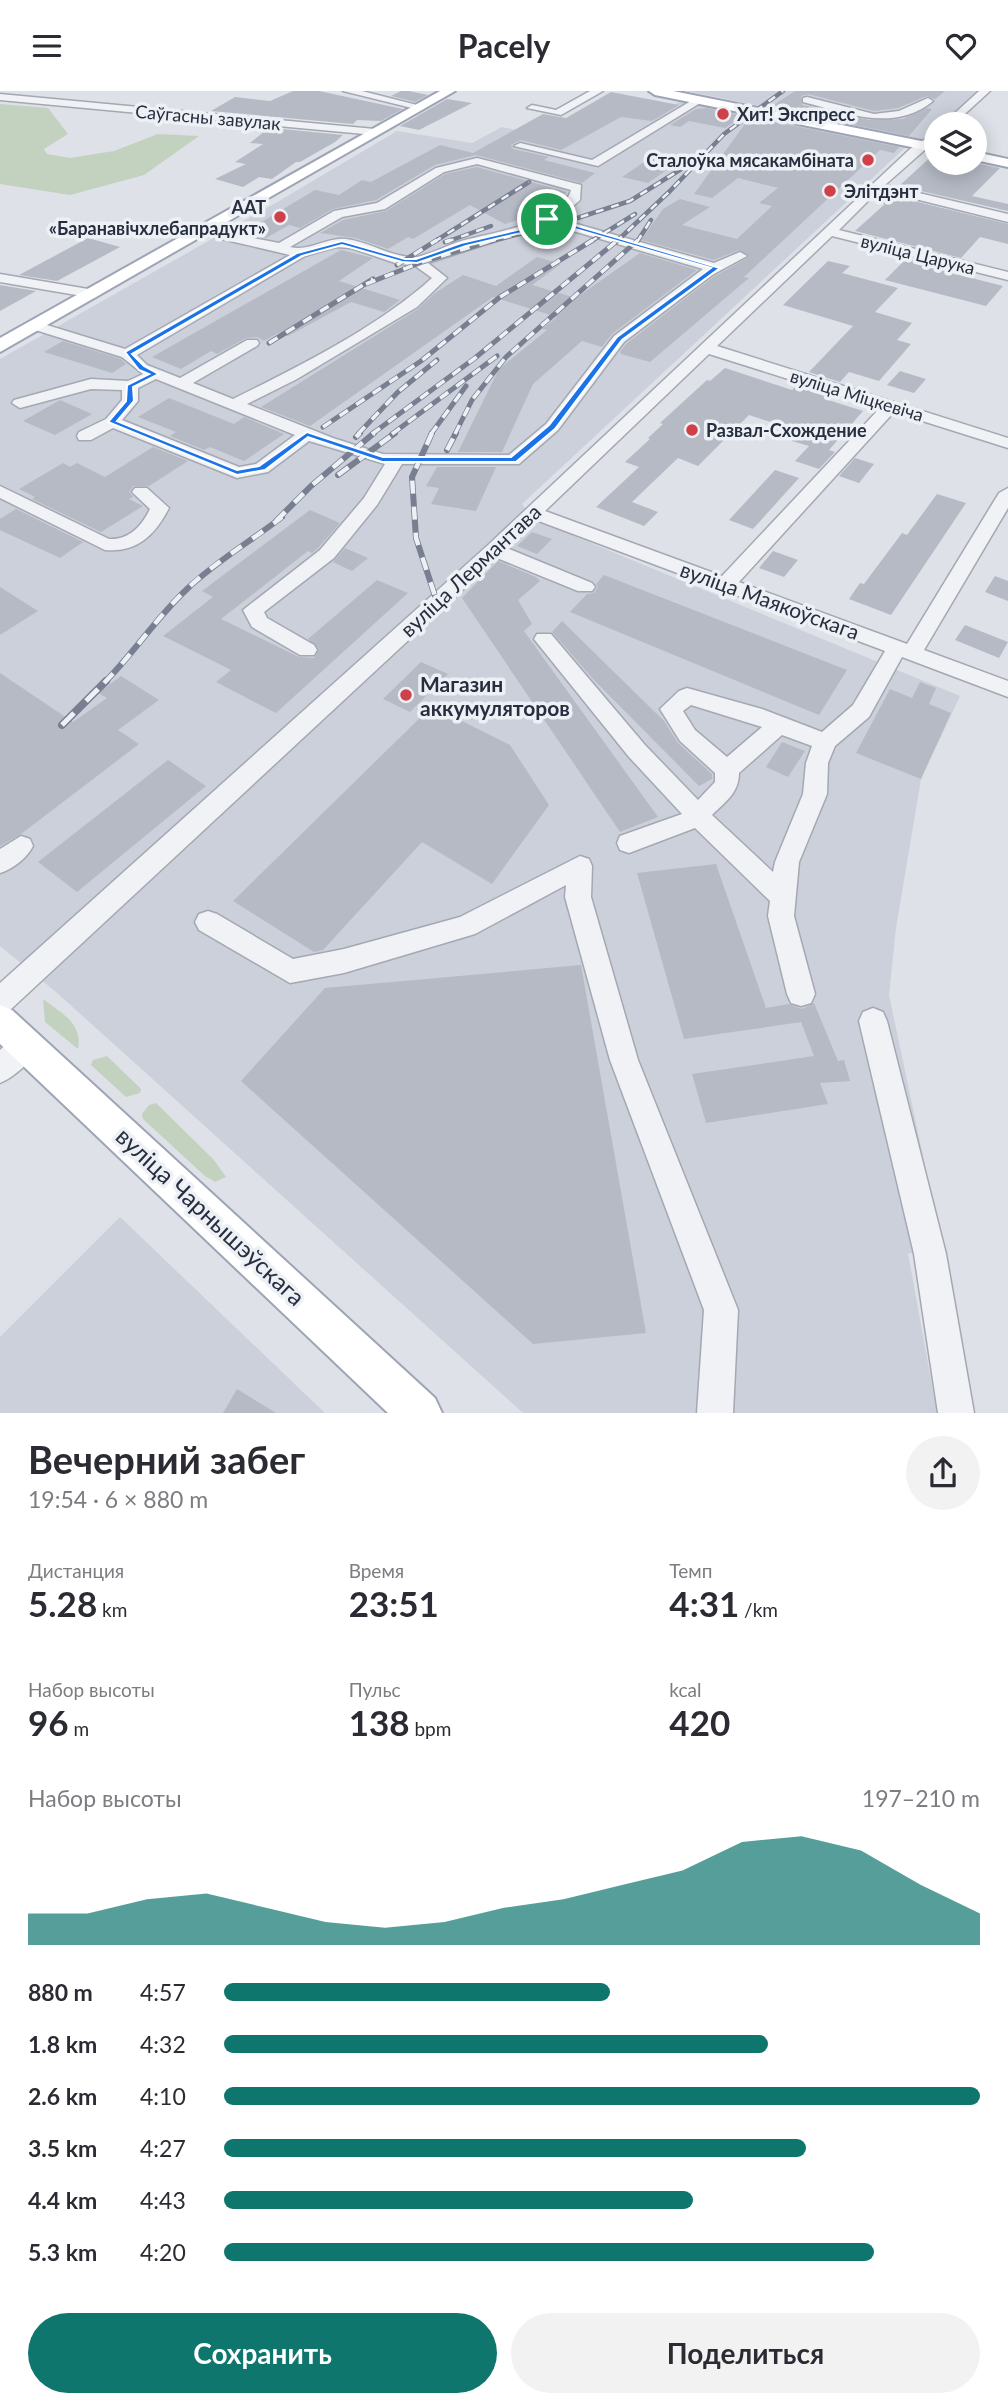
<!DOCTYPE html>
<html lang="ru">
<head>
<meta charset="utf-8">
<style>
	:root { --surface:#fff; --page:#f2f2f3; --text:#2b2b33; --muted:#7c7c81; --accent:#0f766e }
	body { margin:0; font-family:Lato,sans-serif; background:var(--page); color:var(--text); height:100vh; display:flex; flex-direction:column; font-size:26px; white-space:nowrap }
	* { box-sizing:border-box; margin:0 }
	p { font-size:23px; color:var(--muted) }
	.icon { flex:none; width:38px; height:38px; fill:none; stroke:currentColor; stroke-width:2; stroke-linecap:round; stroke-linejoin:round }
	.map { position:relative; height:1322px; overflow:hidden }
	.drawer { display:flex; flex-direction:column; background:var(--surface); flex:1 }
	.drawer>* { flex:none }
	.buttons { position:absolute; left:924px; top:21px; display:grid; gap:14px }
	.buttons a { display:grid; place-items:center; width:63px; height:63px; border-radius:50%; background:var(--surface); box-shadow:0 4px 18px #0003; font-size:35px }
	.pin { position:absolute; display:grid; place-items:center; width:60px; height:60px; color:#fff; margin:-30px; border:4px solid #fff; border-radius:50%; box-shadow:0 2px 7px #0007 }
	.round { display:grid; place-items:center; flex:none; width:74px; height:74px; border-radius:37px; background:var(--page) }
	.headline { display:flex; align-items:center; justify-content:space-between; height:119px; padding:0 28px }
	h1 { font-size:38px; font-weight:700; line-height:52px }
	.figures { display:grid; grid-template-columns:repeat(3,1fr); gap:10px; height:119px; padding:7px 28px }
	.figures div { display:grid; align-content:center }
	.figures b { font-size:35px; font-weight:700 }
	.figures small { font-size:19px; font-weight:400 }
	.figures p { font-size:19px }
	.chart { height:196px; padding:14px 28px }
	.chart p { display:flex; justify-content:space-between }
	.chart svg { width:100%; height:126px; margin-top:7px; fill:var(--accent); opacity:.7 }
	.cta { display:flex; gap:14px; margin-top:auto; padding:14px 28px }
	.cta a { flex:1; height:80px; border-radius:42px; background:var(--accent); color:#fff; font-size:28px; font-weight:700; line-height:80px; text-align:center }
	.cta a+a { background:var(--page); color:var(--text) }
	ul { padding:0 28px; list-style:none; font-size:23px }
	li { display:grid; grid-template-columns:112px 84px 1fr; align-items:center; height:52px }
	li i { height:18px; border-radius:9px; background:var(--accent) }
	header { display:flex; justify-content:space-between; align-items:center; height:91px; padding:0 28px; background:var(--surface); font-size:32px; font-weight:700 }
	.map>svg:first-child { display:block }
	.built { fill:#ccd0da }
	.green { fill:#c2d2bf }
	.building { fill:#b5bac5 }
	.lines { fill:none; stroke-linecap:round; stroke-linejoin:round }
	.minor-casing { stroke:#a3a8b2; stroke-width:3 }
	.major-casing { stroke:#9da4b4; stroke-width:4 }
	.minor { fill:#f1f2f6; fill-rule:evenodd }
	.major { fill:#fff; fill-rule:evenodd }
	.rail-far3-casing { stroke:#777f91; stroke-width:4.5 }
	.rail-far2-casing { stroke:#777f91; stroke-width:5 }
	.rail-far1-casing { stroke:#777f91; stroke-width:6 }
	.rail-casing { stroke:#777f91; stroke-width:8 }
	.rail-far3 { stroke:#edf0f5; stroke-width:2.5; stroke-dasharray:8; stroke-linecap:butt }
	.rail-far2 { stroke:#edf0f5; stroke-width:3.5; stroke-dasharray:10; stroke-linecap:butt }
	.rail-far1 { stroke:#edf0f5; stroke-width:4.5; stroke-dasharray:13; stroke-linecap:butt }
	.rail { stroke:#edf0f5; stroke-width:5; stroke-dasharray:17; stroke-linecap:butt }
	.route { fill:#1a73e8; stroke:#fff; stroke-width:2; fill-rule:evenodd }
	.poi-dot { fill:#d04049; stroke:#edf0f5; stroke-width:2.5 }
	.labels { text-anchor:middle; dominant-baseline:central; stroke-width:7; stroke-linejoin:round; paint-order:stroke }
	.far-poi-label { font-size:18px; font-weight:bold; fill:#272e3f; stroke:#edf0f5; text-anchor:start }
	.far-street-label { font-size:18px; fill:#272e3f; stroke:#edf0f5 }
	.street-label { font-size:21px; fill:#272e3f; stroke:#edf0f5 }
	.poi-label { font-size:21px; font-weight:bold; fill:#272e3f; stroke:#edf0f5; text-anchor:start }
	.near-street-label { font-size:24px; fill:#272e3f; stroke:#edf0f5 }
</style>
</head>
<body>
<header><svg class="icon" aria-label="menu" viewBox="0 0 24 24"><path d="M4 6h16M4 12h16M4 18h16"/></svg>Pacely<svg class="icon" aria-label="heart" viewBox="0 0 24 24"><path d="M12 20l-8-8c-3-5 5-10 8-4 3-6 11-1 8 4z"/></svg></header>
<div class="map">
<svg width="1008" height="1322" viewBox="0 0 1008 1322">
	<rect width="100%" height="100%" fill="#dee1e8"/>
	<!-- built -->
	<g class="built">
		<polygon points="687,0 978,0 942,33 936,33 936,39 925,49"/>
		<polygon points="686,8 909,53 522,413 533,428 960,605 921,688 896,837 889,904 944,1165 908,1162 937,1322 523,1322 56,901 0,855 0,268 279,110 397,40 472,52 502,36 558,48 616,19 649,25"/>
		<polygon points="120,1126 325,1322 0,1322 0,1246"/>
	</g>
	<!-- green -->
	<g class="green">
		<polygon points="0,13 48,17 68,43 44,58 47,63 70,67 114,60 158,43 199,45 144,84 70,104 0,93"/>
		<path d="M43 908C61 922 83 932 78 958L45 931Z"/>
		<polygon points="107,965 141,998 140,1002 126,1006 91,974 93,969"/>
		<polygon points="156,1012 214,1069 226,1086 215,1091 205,1085 143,1028 142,1023 149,1014"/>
	</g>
	<!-- building -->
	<g class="building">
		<polygon points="293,0 319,0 403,18 381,30 357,29 353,33 211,20 235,6 270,10"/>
		<polygon points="401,0 409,0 428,4 415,11 391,5"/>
		<polygon points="795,0 945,0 935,8 927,5 898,17 874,20 808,3 801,5 802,14 869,29 903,28 927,17 932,18 909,45 769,17"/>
		<polygon points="611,1 679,14 652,30 621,26 561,59 521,49 511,54 513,58 549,66 544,69 595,82 582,92 476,64 435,74 376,109 333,118 300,137 289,134 266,147 243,142 315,99 339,104 362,89 371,91 440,54 473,62 543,23 566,27"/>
		<polygon points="447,8 472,12 419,39 400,35"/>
		<polygon points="707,17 743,25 725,37 689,30 680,36 670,34 696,18"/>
		<polygon points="750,26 899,56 894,62 880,59 744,186 749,187 650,271 621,263 620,261 626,253 713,186 749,166 739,159 714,169 641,149 663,118 680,108 710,116 682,134 737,148 772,115 759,112 778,97 738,87 712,107 694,103"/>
		<polygon points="261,36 343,44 335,51 300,71 296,71 272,88 259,86 243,96 215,88 246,73 235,71 263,53 250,52 265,40 257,40"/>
		<polygon points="656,63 681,69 648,92 622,86"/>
		<polygon points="934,63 936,72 975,72 1000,77 972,105 1008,113 1008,120 899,95"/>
		<polygon points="477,76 567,101 535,124 505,133 470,114 413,148 408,146 388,158 356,147 320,142 343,129 386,120 445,83"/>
		<polygon points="889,104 1008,133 1008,153 980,146 961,167 855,140 885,113 880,112"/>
		<polygon points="88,147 120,156 57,190 19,184"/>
		<polygon points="341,159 373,167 339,190 400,209 384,221 351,211 288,245 278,242 264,250 257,246 246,247 217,263 211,260 181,278 152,266"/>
		<polygon points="640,162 697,179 612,243 602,256 582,250 533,293 502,361 458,361 499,278 547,239 542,238 557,226 493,206 310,335 261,316 418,218 435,202 463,184 496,195 537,166 561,173 532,194 576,207"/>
		<polygon points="907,167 951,177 948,181 1003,195 986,215 885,189"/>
		<polygon points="828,170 850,175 842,182 898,197 875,221 912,232 897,249 911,253 879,290 849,281 840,291 809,281 853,235 783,214"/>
		<polygon points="0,194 36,200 0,220"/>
		<polygon points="63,250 121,268 126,273 112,282 44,261"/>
		<polygon points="725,277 792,299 797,294 828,303 825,308 863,320 829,359 835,361 819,378 795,370 809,355 792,350 800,341 749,324 698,375 678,367 632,411 658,421 644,435 596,416 639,376 625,371 650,348 648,347 663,333 660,332 707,289 710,290"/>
		<polygon points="900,280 926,288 914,302 887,294"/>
		<polygon points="169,307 234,333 244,326 284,343 244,370 210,356 204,359 170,345 176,341 138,326"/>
		<polygon points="60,309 92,323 55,344 23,330"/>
		<polygon points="153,356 188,370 149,395 133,395 129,401 133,406 129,408 143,415 101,441 32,408 35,406 19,398 63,372 70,376 77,372 105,386"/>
		<polygon points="855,367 874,373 859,392 839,385"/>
		<polygon points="437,376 496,376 476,420 431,413 439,397 426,395"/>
		<polygon points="775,379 799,387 753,438 729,429"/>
		<polygon points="937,403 966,412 891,524 849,508 860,492 864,493 902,442 907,444"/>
		<polygon points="16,418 83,451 60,467 0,439 0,428"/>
		<polygon points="310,419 340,432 318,457 312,462 308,460 221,528 299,566 314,567 319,558 308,548 377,489 408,502 276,622 216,591 231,579 163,545 213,506 202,500"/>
		<polygon points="532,441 552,448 537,463 517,455"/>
		<polygon points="345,457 368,467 352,480 333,471"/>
		<polygon points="773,460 798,469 784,486 759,477"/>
		<polygon points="498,470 536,486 540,490 518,509 532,533 524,540 658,726 620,741 462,507"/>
		<polygon points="604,484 847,579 819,624 570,521 587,503 594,502 598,496 596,493"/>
		<polygon points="995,485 1008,490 1008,510 985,501"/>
		<polygon points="0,496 38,520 0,544"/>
		<polygon points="562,530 664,630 678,652 712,683 712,688 699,695 594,589 552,541"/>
		<polygon points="965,534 1008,551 999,567 955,549"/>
		<polygon points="421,571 448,583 410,621 383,608"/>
		<polygon points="0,582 73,631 107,607 98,602 121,585 159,609 118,639 139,653 21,743 0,755"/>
		<polygon points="920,591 936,597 929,613 951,622 921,688 856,662 890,598 912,607"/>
		<polygon points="432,615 510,654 549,714 492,793 422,751 323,859 314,861 233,810"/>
		<polygon points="782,651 805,660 788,686 766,676"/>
		<polygon points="168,669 206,695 77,801 38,771"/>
		<polygon points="716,773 766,917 789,913 802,918 814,912 838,970 844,969 850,990 820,992 828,1013 706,1032 692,983 814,965 801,931 684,948 637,782"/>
		<polygon points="581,874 646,1242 533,1253 241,990 325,897"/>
		<polygon points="237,1298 276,1322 223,1322"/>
	</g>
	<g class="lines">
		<!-- minor casing -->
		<g class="minor-casing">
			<g id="minor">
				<polygon points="343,0 362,0 425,16 420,19"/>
				<polygon points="590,0 603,0 561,24 527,17 532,14 556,19"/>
				<polygon points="979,0 990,0 954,33 943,33"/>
				<polygon points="0,3 375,38 380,41 375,44 0,9"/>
				<path d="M807 6 874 23 899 20 928 7 933 10C894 42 846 22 803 11V7Z"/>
				<polygon points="696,7 705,9 598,75 514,55 520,52 592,69"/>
				<path d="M936 41V49L885 94 1008 123V131L879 99 839 139 1008 181V189L832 145 717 255 1008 347V357L894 321 739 491 907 553 999 402 1008 397V417L924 559 1008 590V606L902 566 869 626 835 655 828 672 827 703 799 771 794 825 815 903 811 912 801 915 791 912 787 903 768 825 770 810 695 737 629 762 620 759 617 752 620 745 682 723 629 666 534 548 537 543H551L645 654 698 709 715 691V682L680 650 660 618 679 600 687 597 762 618 822 641 853 614 885 560 536 429 507 457 592 492 595 496 592 500H578L497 467 10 919 0 922V892L487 455 910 58ZM709 263 880 317 722 485 545 420ZM691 614 762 636 727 666 695 639 683 620ZM782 644 812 655 806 672 803 703 775 771 773 781 712 724C725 711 739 702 739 682Z"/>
				<path d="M477 67 581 94 580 109 559 128 714 172 740 161 747 165 712 184 624 251 558 339 519 373H402L377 414 334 467 264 521 267 527 314 554 317 559 314 564H300L252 536 243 519 320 459 364 407 385 373 309 350 268 381 237 387 113 337 91 349H79L77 345 79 341 106 328 122 309V299L91 298 20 317 12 312 14 309 91 288 128 290 143 283 122 266 32 238 30 235 37 231 125 258 290 164 200 143V137L279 152 334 120 377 112 436 77ZM477 73 571 99C562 133 488 142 458 151 444 156 431 163 417 166 391 167 371 151 346 148 326 146 310 161 290 156L342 126 385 118 444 81ZM549 133 703 178 614 245 546 333 509 364 383 363 333 347 247 313 297 288 417 216 447 187 428 172ZM336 156 351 157 398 173 414 174 432 187C378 236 298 276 233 308L193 292 257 255 259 252 257 249H247L180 287 147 274 137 264 305 165ZM156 288 295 344 256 373 239 376 122 329 138 310V297Z"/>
				<polygon points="0,183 94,199 101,203 94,207 0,191"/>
				<path d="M0 395 109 448C129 449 142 435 150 418L132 401 135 397H147L169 417C155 444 137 462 105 459L0 407Z"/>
				<path d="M21 745 30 748 33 755C27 767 13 778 0 782V758Z"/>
				<polygon points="580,765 589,768 592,775 591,806 638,969 738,1219 733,1322 697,1322 704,1219 610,969 565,806 566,794 475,843 344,882 290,892 199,839 195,831 199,823 208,820 217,823 293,868 344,858 460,826"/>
				<polygon points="873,917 883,921 887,930 946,1163 974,1322 938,1322 914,1163 859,930 863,921"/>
				<path d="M26 940 36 944 40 953C33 969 16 985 0 992V959L16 944Z"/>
			</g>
		</g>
		<!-- major casing -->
		<g class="major-casing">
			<g id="major">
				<polygon points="440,0 455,0 0,261 0,247"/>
				<polygon points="649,0 673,0 936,53 936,61 655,4"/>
				<polygon points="975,61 1008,68 1008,76 975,69"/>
				<polygon points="0,914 12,919 435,1307 442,1322 388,1322 0,953"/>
			</g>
		</g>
		<!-- minor -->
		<use href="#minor" class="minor"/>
		<!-- major -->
		<use href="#major" class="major"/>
		<!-- rail-far3 casing -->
		<g class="rail-far3-casing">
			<g id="rail-far3">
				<polyline points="434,151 529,91"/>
				<polyline points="446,151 491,135"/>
				<polyline points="488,151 562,132 630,110 686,75"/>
				<polyline points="590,151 635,123"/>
				<polyline points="616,151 670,100 724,43 783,0"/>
				<polyline points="637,151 651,129"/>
			</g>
		</g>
		<!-- rail-far2 casing -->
		<g class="rail-far2-casing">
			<g id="rail-far2">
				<polyline points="445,151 451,149"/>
				<polyline points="397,174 437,149"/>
				<polyline points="366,193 422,171 494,149"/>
				<polyline points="269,252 373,188"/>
				<polyline points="323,336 421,270 500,206 593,149"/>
				<polyline points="358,343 398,301 437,269"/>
				<polyline points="372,343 475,267 618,149"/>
				<polyline points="392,343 497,265"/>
				<polyline points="431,343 466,295"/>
				<polyline points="455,343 472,309 506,266 638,149"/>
			</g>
		</g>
		<!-- rail-far1 casing -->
		<g class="rail-far1-casing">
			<g id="rail-far1">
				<polyline points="432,342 412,386 416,447 437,511"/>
				<polyline points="356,346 360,342"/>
				<polyline points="447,359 456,342"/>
				<polyline points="338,384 395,342"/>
				<polyline points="276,430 311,395 374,342"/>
				<path d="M104 592C134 562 156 527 187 498 215 471 251 450 282 426"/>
			</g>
		</g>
		<!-- rail casing -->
		<g class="rail-casing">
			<polyline id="rail" points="62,634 106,590"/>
		</g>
		<!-- rail-far3 -->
		<use href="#rail-far3" class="rail-far3"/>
		<!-- rail-far2 -->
		<use href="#rail-far2" class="rail-far2"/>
		<!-- rail-far1 -->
		<use href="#rail-far1" class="rail-far1"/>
		<!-- rail -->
		<use href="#rail" class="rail"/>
	</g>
	<!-- route -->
	<path class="route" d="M547 126 720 177 622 249 555 338 516 371H382L308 346 265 379 237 384 108 331 126 310 127 294 149 283 139 279 125 261 297 162 342 150 405 168H416L461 152 517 139ZM547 130 711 177 617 246 549 334 511 366H383L307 341 259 375 237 379 117 330 134 310 133 296 159 283 144 275 132 263 302 165 342 154 402 171 417 172 466 155 521 142Z"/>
	<!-- markers -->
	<g class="poi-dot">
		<circle cx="723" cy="23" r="7"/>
		<circle cx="868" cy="69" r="7"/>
		<circle cx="830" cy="100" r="7"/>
		<circle cx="280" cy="126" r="7"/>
		<circle cx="692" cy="339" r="7"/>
		<circle cx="406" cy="604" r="7"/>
	</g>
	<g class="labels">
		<!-- far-poi labels -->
		<g class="far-poi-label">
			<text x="737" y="23">Хит! Экспресс</text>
			<text x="854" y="69" text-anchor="end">Сталоўка мясакамбіната</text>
			<text x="844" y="100">Элітдэнт</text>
			<text x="266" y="116" text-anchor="end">ААТ<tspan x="266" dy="21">«Баранавічхлебапрадукт»</tspan></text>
			<text x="706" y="339">Развал-Схождение</text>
		</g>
		<!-- far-street labels -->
		<g class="far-street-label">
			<text transform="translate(208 26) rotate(5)">Саўгасны завулак</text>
			<text transform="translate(918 163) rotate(14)">вуліца Царука</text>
			<text transform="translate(857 304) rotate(17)">вуліца Міцкевіча</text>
		</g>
		<!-- street labels -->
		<g class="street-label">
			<text transform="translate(470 479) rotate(-43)">вуліца Лермантава</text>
			<text transform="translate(770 509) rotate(20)">вуліца Маякоўскага</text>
		</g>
		<!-- poi labels -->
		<g class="poi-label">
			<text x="420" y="592">Магазин<tspan x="420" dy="24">аккумуляторов</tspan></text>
		</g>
		<!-- near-street labels -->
		<g class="near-street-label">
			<text transform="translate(211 1125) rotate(43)">вуліца Чарнышэўскага</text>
		</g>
	</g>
</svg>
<div class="buttons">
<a><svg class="icon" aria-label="layers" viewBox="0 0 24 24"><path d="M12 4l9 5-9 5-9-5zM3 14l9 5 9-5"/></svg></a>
</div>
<div class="pin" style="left:547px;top:128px;background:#1e9e55"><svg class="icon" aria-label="arrive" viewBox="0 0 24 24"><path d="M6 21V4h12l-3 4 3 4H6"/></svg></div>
</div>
<section class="drawer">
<div class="headline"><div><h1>Вечерний забег</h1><p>19:54 · 6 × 880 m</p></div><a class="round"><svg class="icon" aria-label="share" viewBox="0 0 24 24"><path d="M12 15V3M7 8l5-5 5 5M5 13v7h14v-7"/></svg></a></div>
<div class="figures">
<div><p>Дистанция</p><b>5.28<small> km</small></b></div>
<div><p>Время</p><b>23:51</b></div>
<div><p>Темп</p><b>4:31<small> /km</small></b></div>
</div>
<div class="figures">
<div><p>Набор высоты</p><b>96<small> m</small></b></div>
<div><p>Пульс</p><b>138<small> bpm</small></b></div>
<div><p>kcal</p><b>420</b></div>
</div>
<div class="chart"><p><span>Набор высоты</span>197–210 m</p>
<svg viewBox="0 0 160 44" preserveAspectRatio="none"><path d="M0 44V33L10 33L20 28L30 26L40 31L50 36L60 38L70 36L80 31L90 28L100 23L110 18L120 8L130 6L140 11L150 23L160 33V44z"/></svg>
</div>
<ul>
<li><b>880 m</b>4:57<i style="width:51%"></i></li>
<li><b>1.8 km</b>4:32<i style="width:72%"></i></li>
<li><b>2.6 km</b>4:10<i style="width:100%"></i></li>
<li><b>3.5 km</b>4:27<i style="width:77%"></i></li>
<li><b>4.4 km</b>4:43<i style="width:62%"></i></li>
<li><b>5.3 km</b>4:20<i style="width:86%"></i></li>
</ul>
<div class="cta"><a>Сохранить</a><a>Поделиться</a></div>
</section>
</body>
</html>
